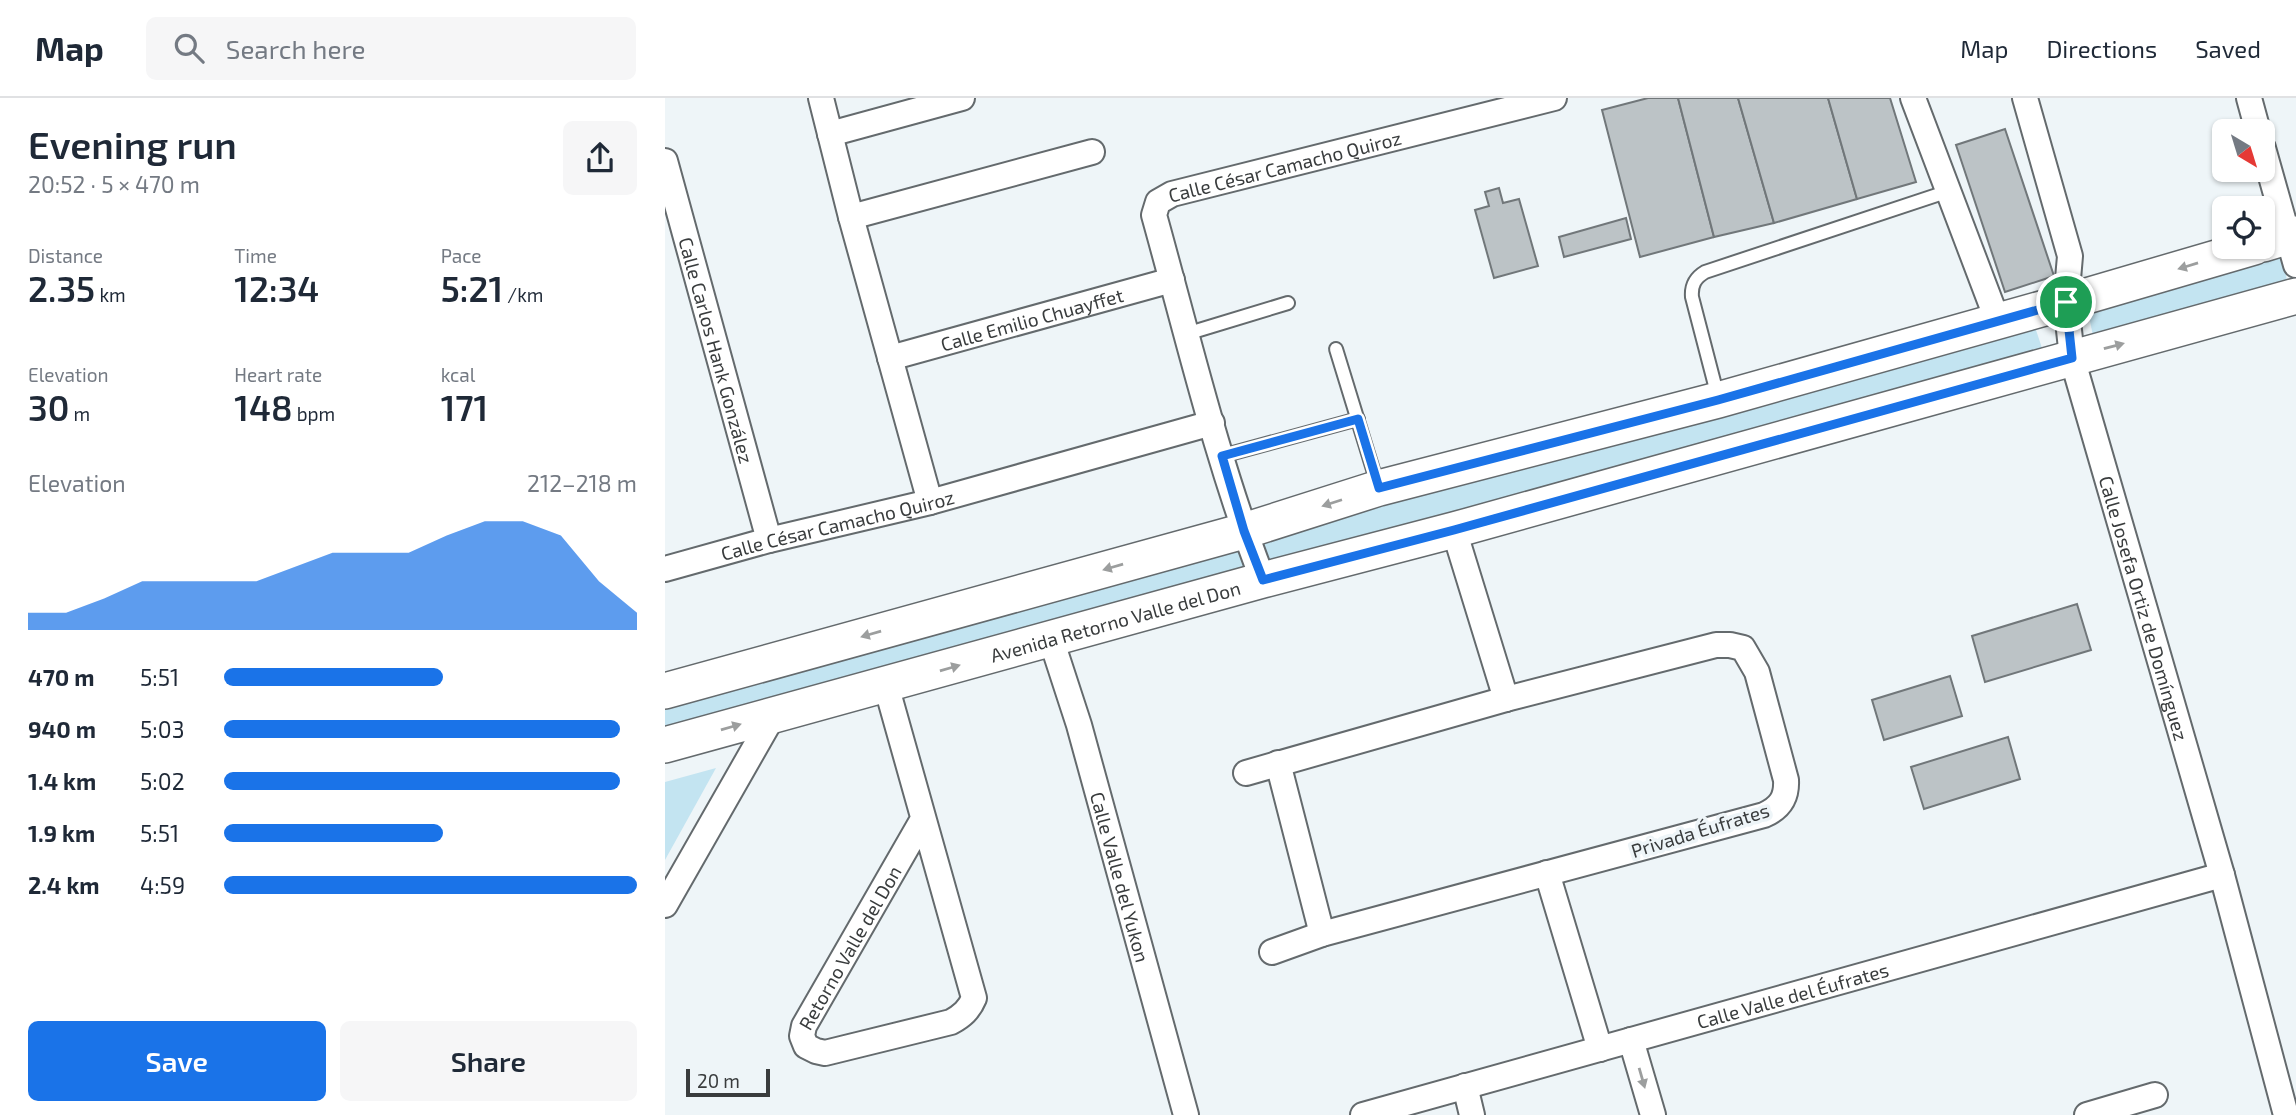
<!DOCTYPE html>
<html lang="en">
<head>
<meta charset="utf-8">
<style>
	:root { --surface:#fff; --page:#f6f6f7; --text:#1f2937; --muted:#747a83; --line:#e0e1e3; --accent:#1a73e8 }
	body { margin:0; font-family:"Exo 2",sans-serif; background:var(--page); color:var(--text); height:100vh; display:flex; flex-direction:column; font-size:26px; white-space:nowrap }
	* { box-sizing:border-box; margin:0 }
	p { font-size:23px; color:var(--muted) }
	.icon { flex:none; width:38px; height:38px; fill:none; stroke:currentColor; stroke-width:2; stroke-linecap:round; stroke-linejoin:round }
	.map { position:relative; flex:1; overflow:hidden }
	.sheet { display:flex; flex-direction:column; background:var(--surface); width:665px }
	.sheet>* { flex:none }
	.needle { width:46px; rotate:142deg }
	.controls { position:absolute; left:1547px; top:21px; display:grid; gap:14px }
	.controls a { display:grid; place-items:center; width:63px; height:63px; border-radius:10px; background:var(--surface); box-shadow:0 2px 5px #0004; font-size:35px }
	.scale { position:absolute; left:21px; bottom:18px; width:84px; box-sizing:border-box; padding-left:7px; border:4px solid #393c3d; border-top:0; font-size:19px; line-height:24px; white-space:nowrap; color:#393c3d; -webkit-text-stroke:5px #eef5f8; paint-order:stroke }
	.pin { position:absolute; display:grid; place-items:center; width:60px; height:60px; color:#fff; margin:-30px; border:4px solid #fff; border-radius:50%; box-shadow:0 2px 7px #0007 }
	.round { display:grid; place-items:center; flex:none; width:74px; height:74px; border-radius:10px; background:var(--page) }
	.overview { display:flex; align-items:center; justify-content:space-between; height:119px; padding:0 28px }
	h1 { font-size:38px; font-weight:600; line-height:52px }
	.stats { display:grid; grid-template-columns:repeat(3,1fr); gap:10px; height:119px; padding:7px 28px }
	.stats div { display:grid; align-content:center }
	.stats b { font-size:35px; font-weight:600 }
	.stats small { font-size:19px; font-weight:400 }
	.stats p { font-size:19px }
	.chart { height:196px; padding:14px 28px }
	.chart p { display:flex; justify-content:space-between }
	.chart svg { width:100%; height:126px; margin-top:7px; fill:var(--accent); opacity:.7 }
	.button { display:flex; gap:14px; margin-top:auto; padding:14px 28px }
	.button a { flex:1; height:80px; border-radius:10px; background:var(--accent); color:#fff; font-size:28px; font-weight:600; line-height:80px; text-align:center }
	.button a+a { background:var(--page); color:var(--text) }
	ul { padding:0 28px; list-style:none; font-size:23px }
	li { display:grid; grid-template-columns:112px 84px 1fr; align-items:center; height:52px }
	li i { height:18px; border-radius:9px; background:var(--accent) }
	header { display:flex; align-items:center; gap:42px; box-sizing:border-box; height:98px; padding:0 35px; background:var(--surface); border-bottom:2px solid var(--line) }
	header strong { font-size:33px }
	nav { display:flex; gap:38px; margin-inline-start:auto; font-size:24px }
	.search { width:490px; height:63px; background:var(--page); display:flex; align-items:center; gap:18px; box-sizing:border-box; padding:0 24px; border-radius:10px; color:var(--muted); font-size:26px }
	main { display:flex; flex:1; min-height:0 }
	.map>svg:first-child { display:block }
	.green { fill:#c3e4f1 }
	.building { fill:#bcc3c6; stroke:#71777a; stroke-width:2 }
	.lines { fill:none; stroke-linecap:round; stroke-linejoin:round }
	.lane-casing { stroke:#646a6d; stroke-width:16 }
	.street-casing { stroke:#646a6d; stroke-width:28 }
	.secondary-casing { stroke:#646a6d; stroke-width:38 }
	.lane { stroke:#fff; stroke-width:12 }
	.street { stroke:#fff; stroke-width:24 }
	.secondary { stroke:#fff; stroke-width:35 }
	.oneway { fill:#9c9e9e }
	.route-casing { stroke:#fff; stroke-width:14 }
	.route { stroke:#1a73e8; stroke-width:9 }
	.labels { text-anchor:middle; dominant-baseline:central; stroke-width:7; stroke-linejoin:round; paint-order:stroke }
	.street-label { font-size:19px; fill:#393c3d; stroke:#eef5f8 }
</style>
</head>
<body>
<header>
<strong>Map</strong>
<div class="search"><svg class="icon" aria-label="search" viewBox="0 0 24 24"><circle cx="10" cy="10" r="6"/><path d="M15 15l6 6"/></svg>Search here</div>
<nav><a>Map</a><a>Directions</a><a>Saved</a></nav>
</header>
<main>
<section class="sheet">
<div class="overview"><div><h1>Evening run</h1><p>20:52 · 5 × 470 m</p></div><a class="round"><svg class="icon" aria-label="share" viewBox="0 0 24 24"><path d="M12 15V3M7 8l5-5 5 5M5 13v7h14v-7"/></svg></a></div>
<div class="stats">
<div><p>Distance</p><b>2.35<small> km</small></b></div>
<div><p>Time</p><b>12:34</b></div>
<div><p>Pace</p><b>5:21<small> /km</small></b></div>
</div>
<div class="stats">
<div><p>Elevation</p><b>30<small> m</small></b></div>
<div><p>Heart rate</p><b>148<small> bpm</small></b></div>
<div><p>kcal</p><b>171</b></div>
</div>
<div class="chart"><p><span>Elevation</span>212–218 m</p>
<svg viewBox="0 0 160 44" preserveAspectRatio="none"><path d="M0 44V38L10 38L20 33L30 27L40 27L50 27L60 27L70 22L80 17L90 17L100 17L110 11L120 6L130 6L140 11L150 27L160 38V44z"/></svg>
</div>
<ul>
<li><b>470 m</b>5:51<i style="width:53%"></i></li>
<li><b>940 m</b>5:03<i style="width:96%"></i></li>
<li><b>1.4 km</b>5:02<i style="width:96%"></i></li>
<li><b>1.9 km</b>5:51<i style="width:53%"></i></li>
<li><b>2.4 km</b>4:59<i style="width:100%"></i></li>
</ul>
<div class="button"><a>Save</a><a>Share</a></div>
</section>
<div class="map">
<svg width="1631" height="1017" viewBox="0 0 1631 1017">
	<rect width="100%" height="100%" fill="#eef5f8"/>
	<!-- green -->
	<g class="green">
		<polygon points="1616,150 1623,188 1428,238 1422,208"/>
		<polygon points="1368,223 1377,250 0,632 0,600"/>
		<polygon points="51,670 0,762 0,684"/>
	</g>
	<!-- building -->
	<g class="building">
		<polygon points="983,0 1013,0 1049,139 975,159 937,12"/>
		<polygon points="1013,0 1073,0 1109,125 1049,139"/>
		<polygon points="1073,0 1163,0 1192,101 1109,125"/>
		<polygon points="1163,0 1225,0 1251,84 1192,101"/>
		<polygon points="1340,31 1389,178 1340,194 1291,47"/>
		<polygon points="834,90 838,105 854,101 873,168 829,180 810,112 824,108 820,94"/>
		<polygon points="961,120 966,141 899,159 894,139"/>
		<polygon points="1412,506 1426,552 1320,584 1307,538"/>
		<polygon points="1285,578 1297,618 1219,642 1207,602"/>
		<polygon points="1343,639 1355,681 1259,711 1246,669"/>
	</g>
	<g class="lines">
		<!-- lane casing -->
		<g class="lane-casing">
			<g id="lane">
				<polyline points="521,236 623,205"/>
				<polyline points="671,251 713,388"/>
				<path d="M1053 299 1027 199C1026 187 1030 180 1040 174L1284 93"/>
				<polyline points="557,358 693,321"/>
			</g>
		</g>
		<!-- street casing -->
		<g class="street-casing">
			<g id="street">
				<polyline points="156,0 186,119 265,404"/>
				<polyline points="1248,0 1333,224"/>
				<path id="s1" d="M1360 0 1405 158 1401 204 1407 260 1557 777 1621 1017"/>
				<polyline points="1584,0 1593,33"/>
				<polyline points="165,36 297,0"/>
				<polyline points="1598,50 1631,167"/>
				<path id="s2" d="M0 63 104 442"/>
				<polyline points="186,119 427,54"/>
				<path id="s3" d="M225 260 507 182"/>
				<polyline points="789,432 841,601"/>
				<path id="s4" d="M0 471 104 442 265 404 547 325"/>
				<path id="s5" d="M598 482C552 364 523 239 489 117L493 104 507 96 889 0"/>
				<path id="s6" d="M386 541 414 627 521 1017"/>
				<path id="s7" d="M221 587 309 900C304 912 297 918 286 924L160 955 151 953 141 948 137 938 139 928 258 721"/>
				<polyline points="613,665 657,836"/>
				<path d="M581 675 841 601 1051 547H1065L1078 550 1092 574 1121 682C1122 700 1115 710 1099 717L657 836 607 854"/>
				<polyline points="882,775 935,951"/>
				<polyline points="0,807 109,616"/>
				<polyline points="966,942 988,1017"/>
				<polyline points="800,988 807,1017"/>
				<path id="s8" d="M698 1017 1557 777"/>
				<polyline points="1422,1017 1490,997"/>
			</g>
		</g>
		<!-- secondary casing -->
		<g class="secondary-casing">
			<g id="secondary">
				<polyline points="1598,146 1631,136"/>
				<polyline points="0,593 579,433 714,390 1053,302 1401,204 1589,149"/>
				<path id="s9" d="M0 647 598 482 789 432 1631 198"/>
			</g>
		</g>
		<!-- lane -->
		<use href="#lane" class="lane"/>
		<!-- street -->
		<use href="#street" class="street"/>
		<!-- secondary -->
		<use href="#secondary" class="secondary"/>
	</g>
	<!-- one-way arrows -->
	<defs><path id="oneway-solid" d="M-6-.8H1V-3.2L6.5 0L1 3.2V.8H-6Z" transform="scale(1.75)"/></defs>
	<g class="oneway">
		<use href="#oneway-solid" transform="translate(1523 168) rotate(163)"/>
		<use href="#oneway-solid" transform="translate(1449 248) rotate(-15)"/>
		<use href="#oneway-solid" transform="translate(667 405) rotate(162)"/>
		<use href="#oneway-solid" transform="translate(448 469) rotate(164)"/>
		<use href="#oneway-solid" transform="translate(206 536) rotate(164)"/>
		<use href="#oneway-solid" transform="translate(285 570) rotate(-16)"/>
		<use href="#oneway-solid" transform="translate(66 629) rotate(-16)"/>
		<use href="#oneway-solid" transform="translate(977 980) rotate(74)"/>
	</g>
	<g class="lines">
		<!-- route casing -->
		<g class="route-casing">
			<polygon id="route" points="1401,204 1407,260 789,432 598,482 579,433 557,358 693,321 714,390 1053,302"/>
		</g>
		<!-- route -->
		<use href="#route" class="route"/>
	</g>
	<g class="labels">
		<!-- street labels -->
		<g class="street-label">
			<text stroke="none"><textPath href="#s5" startOffset="527">Calle César Camacho Quiroz</textPath></text>
			<text stroke="none"><textPath href="#s3" startOffset="147">Calle Emilio Chuayffet</textPath></text>
			<text stroke="none"><textPath href="#s2" startOffset="196">Calle Carlos Hank González</textPath></text>
			<text stroke="none"><textPath href="#s4" startOffset="178">Calle César Camacho Quiroz</textPath></text>
			<text stroke="none"><textPath href="#s1" startOffset="527">Calle Josefa Ortiz de Domínguez</textPath></text>
			<text stroke="none"><textPath href="#s9" startOffset="467">Avenida Retorno Valle del Don</textPath></text>
			<text transform="translate(1035 732) rotate(-17)">Privada Éufrates</text>
			<text stroke="none"><textPath href="#s6" startOffset="248">Calle Valle del Yukon</textPath></text>
			<text stroke="none"><textPath href="#s7" startOffset="621">Retorno Valle del Don</textPath></text>
			<text stroke="none"><textPath href="#s8" startOffset="446">Calle Valle del Éufrates</textPath></text>
		</g>
	</g>
</svg>
<div class="controls">
<a><svg class="needle" viewBox="-14 -14 28 28"><path d="M0-13l5 13h-10z" fill="#e53935"/><path d="M0 13l5-13h-10z" fill="#747a83"/></svg></a>
<a><svg class="icon" aria-label="locate" viewBox="0 0 24 24"><circle cx="12" cy="12" r="6"/><path d="M12 2v4M12 18v4M2 12h4M18 12h4"/></svg></a>
</div>
<div class="scale">20 m</div>
<div class="pin" style="left:1401px;top:204px;background:#1e9e55"><svg class="icon" aria-label="arrive" viewBox="0 0 24 24"><path d="M6 21V4h12l-3 4 3 4H6"/></svg></div>
</div>
</main>
</body>
</html>
